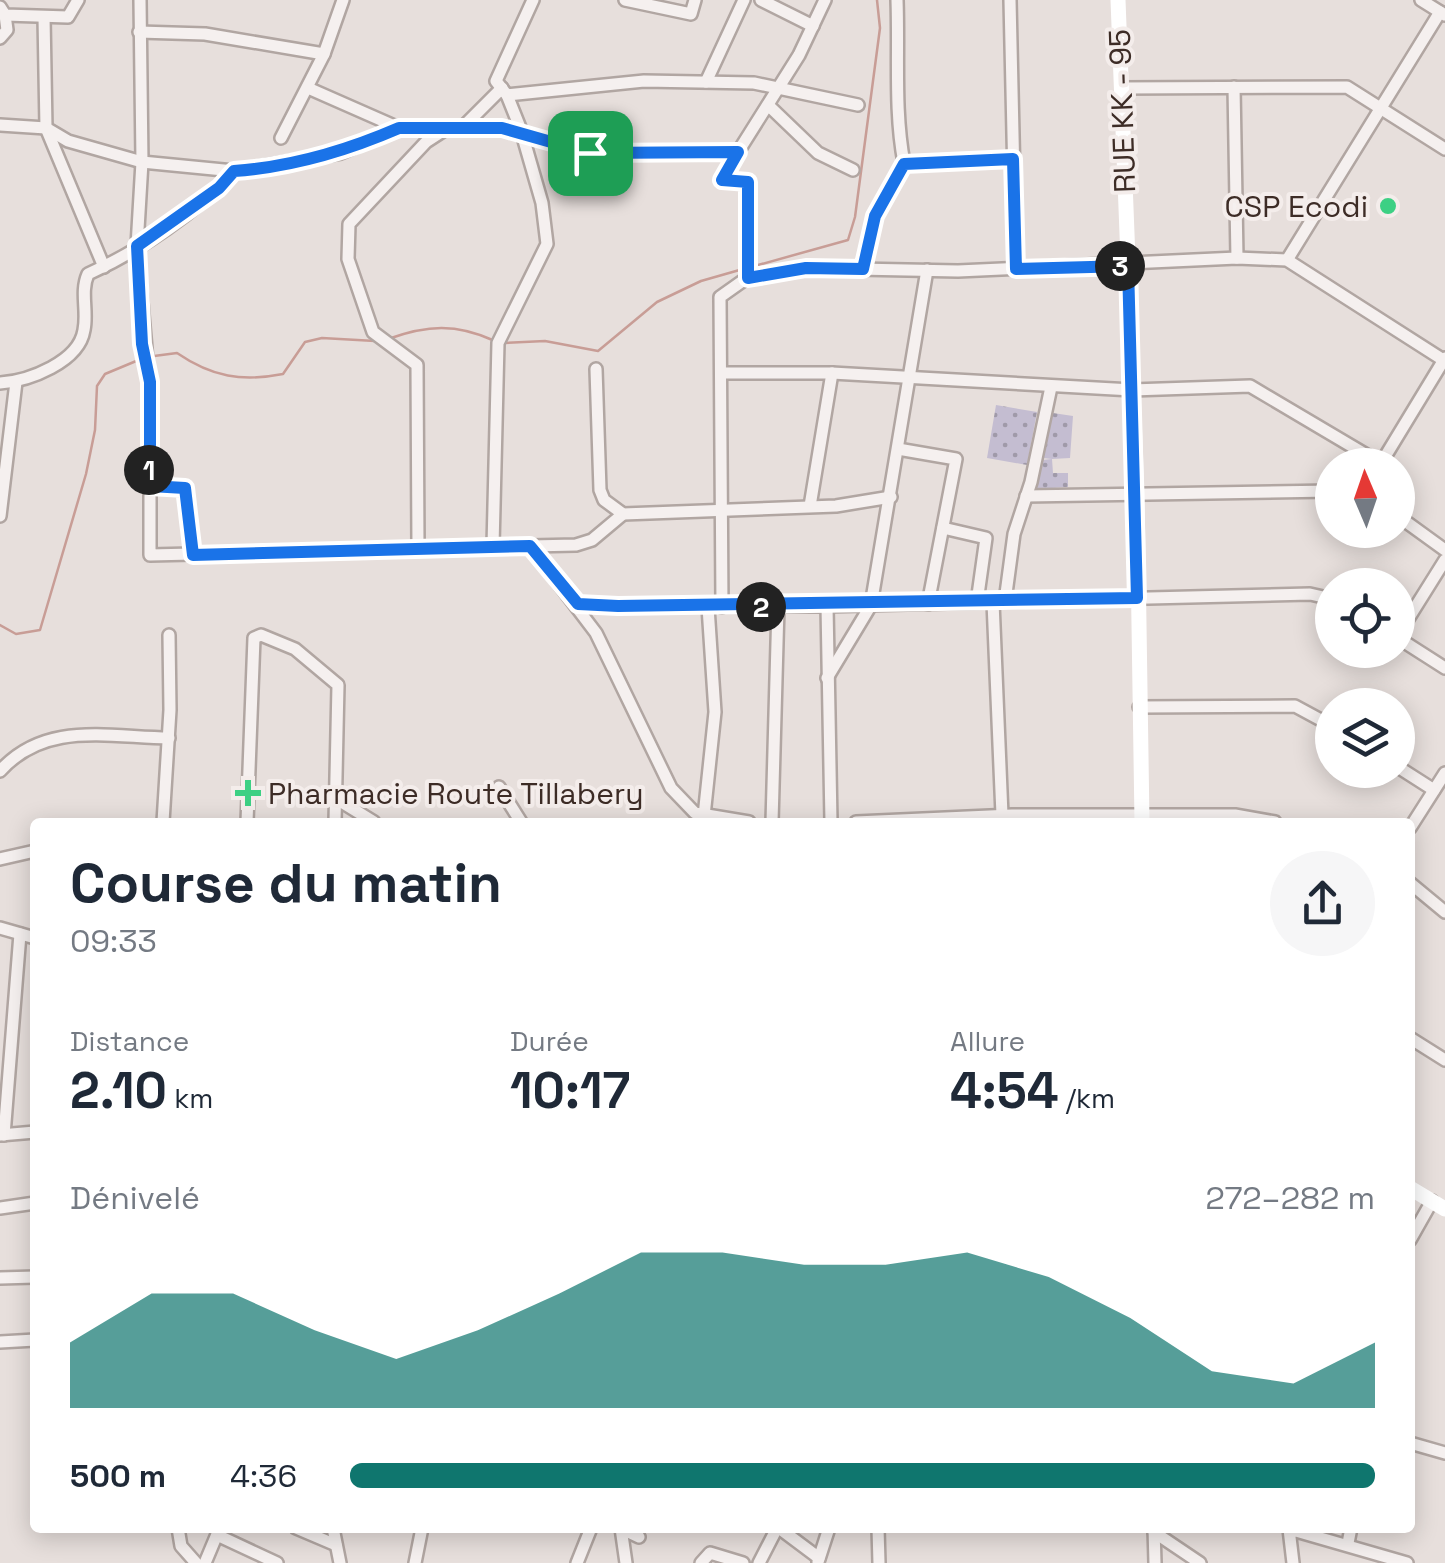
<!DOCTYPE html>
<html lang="fr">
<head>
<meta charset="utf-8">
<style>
	:root { --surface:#fff; --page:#f6f6f7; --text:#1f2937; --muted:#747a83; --accent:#0f766e }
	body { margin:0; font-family:"Space Grotesk",sans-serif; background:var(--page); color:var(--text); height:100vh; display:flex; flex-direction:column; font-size:38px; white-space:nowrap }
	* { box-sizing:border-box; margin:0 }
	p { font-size:32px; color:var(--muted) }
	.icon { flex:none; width:55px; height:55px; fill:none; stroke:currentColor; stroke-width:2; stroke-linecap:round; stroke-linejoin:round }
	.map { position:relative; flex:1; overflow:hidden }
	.sheet { position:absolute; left:30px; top:818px; width:1385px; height:715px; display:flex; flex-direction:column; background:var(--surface); border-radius:10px; box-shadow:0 5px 25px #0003 }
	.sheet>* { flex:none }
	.needle { width:65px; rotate:358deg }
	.controls { position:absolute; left:1315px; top:448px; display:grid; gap:20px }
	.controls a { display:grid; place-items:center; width:100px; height:100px; border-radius:50%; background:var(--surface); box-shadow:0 5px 25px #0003; font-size:50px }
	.pin { position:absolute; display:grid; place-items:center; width:85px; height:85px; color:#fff; margin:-42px; border-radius:20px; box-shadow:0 5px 15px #0006 }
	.km { position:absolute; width:50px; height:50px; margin:-25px; border-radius:50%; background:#222; color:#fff; font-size:28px; line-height:50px; text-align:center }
	.round { display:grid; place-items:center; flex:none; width:105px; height:105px; border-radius:52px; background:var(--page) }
	.summary { display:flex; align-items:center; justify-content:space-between; height:170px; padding:0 40px }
	h1 { font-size:55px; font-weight:600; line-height:75px }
	.metrics { display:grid; grid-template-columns:repeat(3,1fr); gap:15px; height:170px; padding:10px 40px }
	.metrics div { display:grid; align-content:center }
	.metrics b { font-size:50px; font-weight:600 }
	.metrics small { font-size:28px; font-weight:400 }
	.metrics p { font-size:28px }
	.chart { height:280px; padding:20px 40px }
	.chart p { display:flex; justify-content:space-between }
	.chart svg { width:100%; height:180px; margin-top:10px; fill:var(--accent); opacity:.7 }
	ul { padding:0 40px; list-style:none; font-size:32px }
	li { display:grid; grid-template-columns:160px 120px 1fr; align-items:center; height:75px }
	li i { height:25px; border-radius:12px; background:var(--accent) }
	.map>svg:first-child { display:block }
	.grass { fill:url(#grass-dots) }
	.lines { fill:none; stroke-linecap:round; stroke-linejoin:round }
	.stream { stroke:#c89d96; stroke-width:2.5 }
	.street-casing { stroke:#b1a6a2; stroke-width:16 }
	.street { stroke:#f5f0ef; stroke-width:11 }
	.secondary { stroke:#fff; stroke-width:15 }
	.route-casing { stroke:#fff; stroke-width:20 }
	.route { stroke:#1a73e8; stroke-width:12 }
	.poi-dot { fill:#3dd084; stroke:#f4edeb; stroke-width:4 }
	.labels { text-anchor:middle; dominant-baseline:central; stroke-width:8; stroke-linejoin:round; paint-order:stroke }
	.street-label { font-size:30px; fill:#3d2c26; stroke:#f4edeb }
	.poi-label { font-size:30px; fill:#3d2c26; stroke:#f4edeb; text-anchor:end }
</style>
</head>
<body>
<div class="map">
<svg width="1445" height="1563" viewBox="0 0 1445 1563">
	<defs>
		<pattern id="grass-dots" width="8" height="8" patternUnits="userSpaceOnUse" patternTransform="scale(2.5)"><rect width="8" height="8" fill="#c4bdd1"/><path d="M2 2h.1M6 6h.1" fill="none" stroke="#a09aa9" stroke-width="1.8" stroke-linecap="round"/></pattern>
	</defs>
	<rect width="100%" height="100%" fill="#e7dfdc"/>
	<!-- grass -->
	<g class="grass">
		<polygon points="996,405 1037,412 1027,465 987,458"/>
		<polygon points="1053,413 1073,416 1070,458 1052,459 1053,473 1068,473 1068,487 1036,489 1042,460 1052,459 1043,458"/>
	</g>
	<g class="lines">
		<!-- stream -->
		<g class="stream">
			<polyline points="751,267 848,240 855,217 880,28 877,0"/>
			<path d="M388 339C427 325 456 323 495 341"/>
			<polyline points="503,343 545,341 598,351 657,302 701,281 743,269"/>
			<path d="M154 356 177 353C212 377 242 382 283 374L305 342 322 338 375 341"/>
			<polyline points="0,625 16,634 40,630 86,474 95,430 97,386 105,374 141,359"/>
		</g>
		<!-- street casing -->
		<g class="street-casing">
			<g id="street">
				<polyline points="140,0 142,162 137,246 150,394 150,555 576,545 592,540 623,514"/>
				<polyline points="625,0 691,14 695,0"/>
				<polyline points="761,0 813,26"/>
				<path d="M897 0C899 55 894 110 904 163L1013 159"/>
				<polyline points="1010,0 1016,269"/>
				<polyline points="1421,0 1445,15"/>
				<polyline points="0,7 5,15 68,17 78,0"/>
				<polyline points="44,17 46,128 104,267"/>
				<polyline points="139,32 205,34 324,54"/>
				<polyline points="0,38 7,30 5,15"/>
				<polyline points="706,82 744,0"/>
				<polyline points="1234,87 1237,258"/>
				<polyline points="308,88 399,128"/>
				<polyline points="1122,88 1347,87 1445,149"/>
				<polyline points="507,95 644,81 754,83 858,105"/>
				<polyline points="768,105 818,153 853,170"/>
				<polyline points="0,125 46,128 68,141 142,162 234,171 341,153 399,128 502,128 590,153 738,152 799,55 825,0"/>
				<polyline points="463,127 502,88"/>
				<polyline points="281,138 324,54 343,0"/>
				<polyline points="738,152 723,180 748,182 748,279"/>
				<polyline points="1287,260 1440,12"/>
				<polyline points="863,269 875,216 904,163"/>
				<polyline points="596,369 600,490 604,500 623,514 836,506 891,497"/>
				<polyline points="722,373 832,373 1132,390 1250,386 1380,463"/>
				<path d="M0 383C29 381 79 362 84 330 88 311 80 292 88 274 139 251 197 212 234 171"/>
				<polyline points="898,449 956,459 928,604"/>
				<polyline points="1380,465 1445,358"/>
				<polyline points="150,486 185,487 193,555"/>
				<polyline points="1026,496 1332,491"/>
				<polyline points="810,506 832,373"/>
				<polyline points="0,516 16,382"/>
				<polyline points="1398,516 1445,550"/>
				<polyline points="943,528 986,538 977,602"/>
				<polyline points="493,546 498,343 547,244 542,203 521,130 507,95 496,81 533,0"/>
				<polyline points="530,546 596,633 671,788 695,813 749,822"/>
				<polyline points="418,547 417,365 373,332 348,259 349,224 426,142 446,129"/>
				<polyline points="1005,601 1014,534 1031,482 1051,387"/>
				<polyline points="993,602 1002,815"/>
				<polyline points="578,605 827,606 1310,594 1332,599"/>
				<polyline points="827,606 831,822"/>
				<polyline points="722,607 720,297 744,280 806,268 958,271 1237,258 1287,260 1445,361"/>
				<polyline points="1398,635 1445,560"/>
				<polyline points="1398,638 1445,668"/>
				<polyline points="827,678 871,605 927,270"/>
				<polyline points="1139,707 1295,706 1332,726"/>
				<polyline points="1398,767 1434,790"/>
				<path d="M0 771C45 721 106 737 169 738"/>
				<polyline points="499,787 521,822"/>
				<polyline points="335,798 374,822"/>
				<polyline points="704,816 715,712 708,607"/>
				<polyline points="163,822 170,710 169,635"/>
				<polyline points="247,822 254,638 261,635 295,649 338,685 335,822"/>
				<polyline points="772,822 778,607"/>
				<polyline points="856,822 1012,815 1235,815 1275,822"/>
				<polyline points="1410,828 1445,773"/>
				<polyline points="0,859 35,851"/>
				<polyline points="1410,883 1445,912"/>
				<polyline points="0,928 35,938"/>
				<polyline points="1410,1038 1445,1060"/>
				<polyline points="0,1135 35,1132"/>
				<polyline points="4,1135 20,934"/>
				<polyline points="0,1208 35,1203"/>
				<polyline points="1410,1240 1432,1201"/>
				<polyline points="0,1278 35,1277"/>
				<polyline points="0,1342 35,1340"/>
				<polyline points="1410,1443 1445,1453"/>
				<polyline points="178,1528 181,1546 196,1563"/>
				<polyline points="296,1528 336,1545"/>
				<polyline points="333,1528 340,1563"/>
				<polyline points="620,1528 639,1537"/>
				<polyline points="621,1528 626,1563"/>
				<polyline points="779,1528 819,1558"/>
				<polyline points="878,1528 879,1563"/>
				<polyline points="1154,1528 1155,1563"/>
				<polyline points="1154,1532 1200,1563"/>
				<polyline points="217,1535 277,1563"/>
				<polyline points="1348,1543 1351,1528"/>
				<polyline points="818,1562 829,1528"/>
				<polyline points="205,1563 218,1532"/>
				<polyline points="415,1563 422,1528"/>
				<polyline points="577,1563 591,1528"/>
				<polyline points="701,1563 710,1553 743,1563"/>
				<polyline points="759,1563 777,1528"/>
				<polyline points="1293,1563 1289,1529 1407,1563"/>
			</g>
		</g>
		<!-- street -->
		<use href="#street" class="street"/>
		<!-- secondary -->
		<g class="secondary">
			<polyline points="1118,0 1137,493 1142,822"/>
			<polyline points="1410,1188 1445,1209"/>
		</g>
	</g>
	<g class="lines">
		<!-- route casing -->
		<g class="route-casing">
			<path id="route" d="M399 128H502L590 153 738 152 722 180 748 182V278L806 268 863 269 875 216 904 164 1013 159 1016 269 1128 266 1137 598 618 606 578 604 530 546 193 555 185 488 150 486V382L142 344 137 246 219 188 234 171C292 167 346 151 399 128Z"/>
		</g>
		<!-- route -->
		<use href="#route" class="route"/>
	</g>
	<!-- markers -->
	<g class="poi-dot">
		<circle cx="1388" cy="206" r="10"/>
		<path d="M243 778h10v10h10v10h-10v10h-10v-10h-10v-10h10z"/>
	</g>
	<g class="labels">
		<!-- street labels -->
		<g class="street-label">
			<text transform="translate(1122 111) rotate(-92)">RUE KK - 95</text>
		</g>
		<!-- poi labels -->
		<g class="poi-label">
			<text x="1368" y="206">CSP Ecodi</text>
			<text x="268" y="793" text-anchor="start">Pharmacie Route Tillabery</text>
		</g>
	</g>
</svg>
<div class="controls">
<a><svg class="needle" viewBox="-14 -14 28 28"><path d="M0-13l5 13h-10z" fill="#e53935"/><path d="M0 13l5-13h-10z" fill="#747a83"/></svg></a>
<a><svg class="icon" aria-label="locate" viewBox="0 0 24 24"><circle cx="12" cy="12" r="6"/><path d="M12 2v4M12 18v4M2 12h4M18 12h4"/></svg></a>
<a><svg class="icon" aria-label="layers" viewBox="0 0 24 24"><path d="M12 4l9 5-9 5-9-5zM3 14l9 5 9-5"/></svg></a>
</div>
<div class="pin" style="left:590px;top:153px;background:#1e9e55"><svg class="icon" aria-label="arrive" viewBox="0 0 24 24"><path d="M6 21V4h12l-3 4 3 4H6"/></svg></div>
<b class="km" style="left:149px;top:470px">1</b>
<b class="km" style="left:761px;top:607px">2</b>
<b class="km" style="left:1120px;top:266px">3</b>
<section class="sheet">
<div class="summary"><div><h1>Course du matin</h1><p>09:33</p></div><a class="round"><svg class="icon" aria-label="share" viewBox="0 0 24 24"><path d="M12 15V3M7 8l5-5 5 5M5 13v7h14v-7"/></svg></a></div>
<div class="metrics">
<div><p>Distance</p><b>2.10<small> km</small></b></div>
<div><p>Durée</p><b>10:17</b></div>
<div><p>Allure</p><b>4:54<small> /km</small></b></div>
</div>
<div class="chart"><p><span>Dénivelé</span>272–282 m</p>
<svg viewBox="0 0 160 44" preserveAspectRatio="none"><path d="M0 44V28L10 16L20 16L30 25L40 32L50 25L60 16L70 6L80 6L90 9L100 9L110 6L120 12L130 22L140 35L150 38L160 28V44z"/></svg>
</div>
<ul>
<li><b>500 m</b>4:36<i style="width:100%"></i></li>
</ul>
</section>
</div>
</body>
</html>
